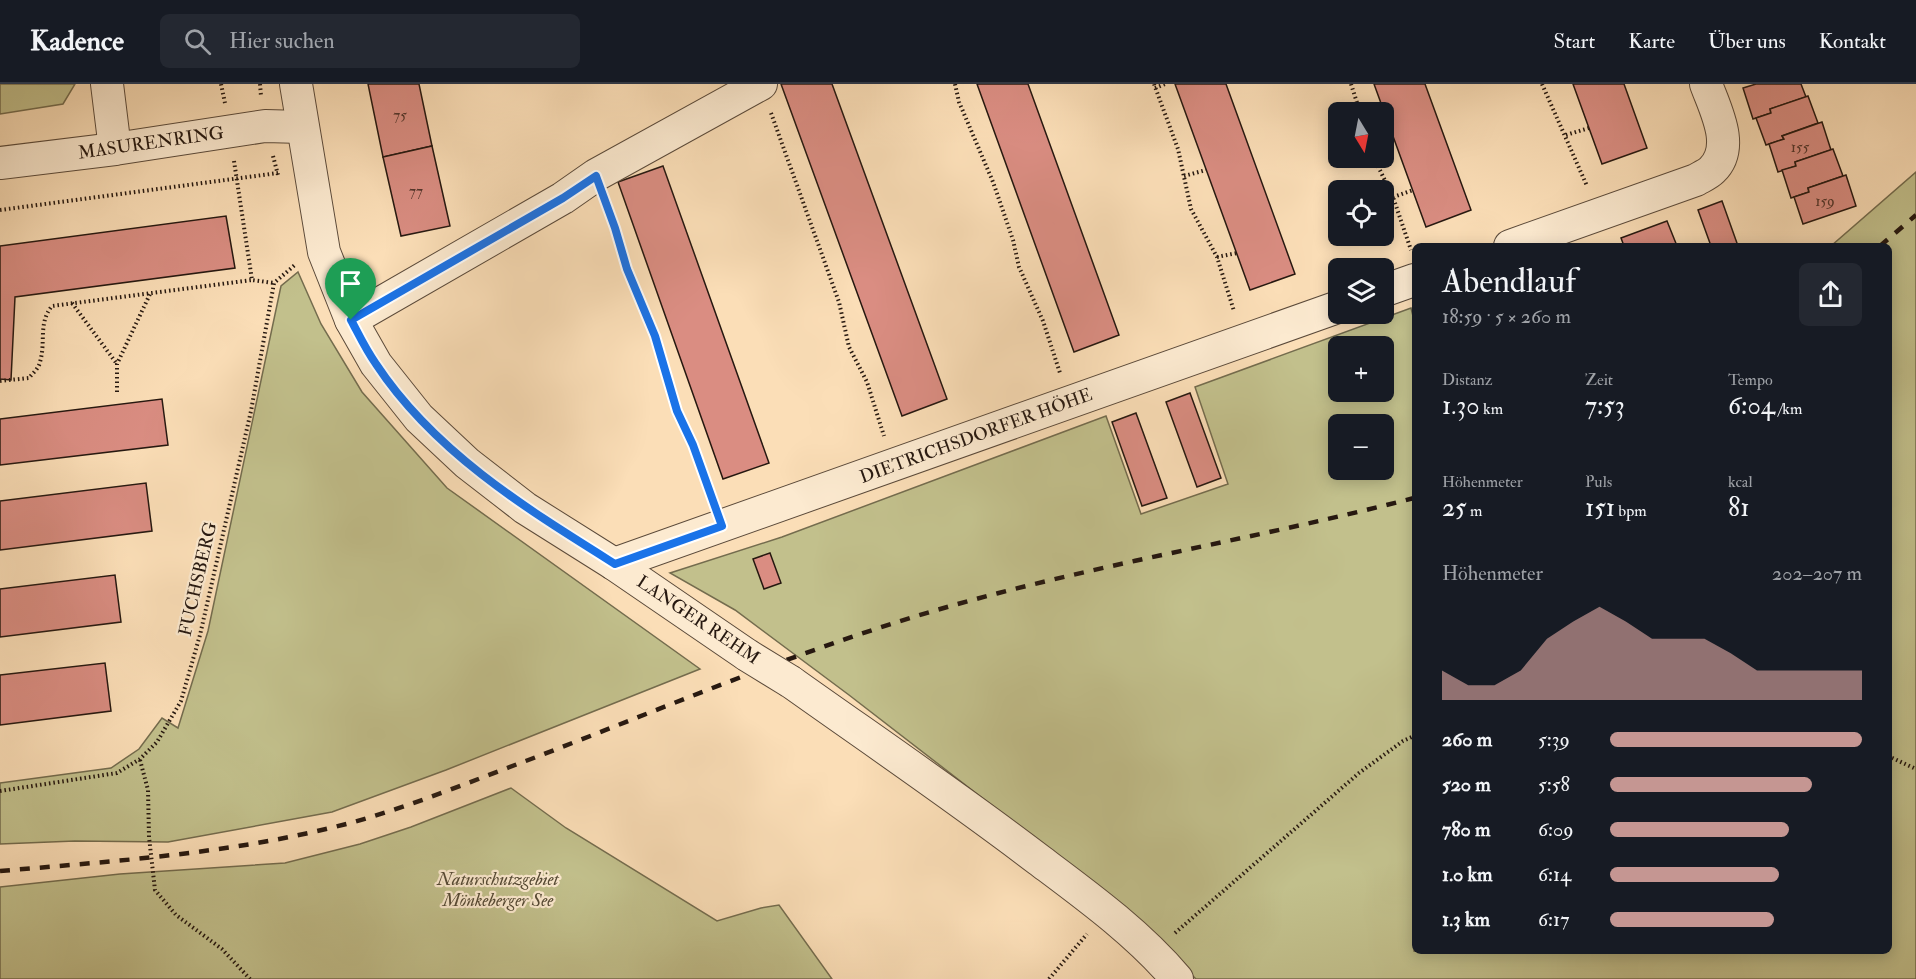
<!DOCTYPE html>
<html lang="de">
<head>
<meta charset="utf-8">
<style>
	:root { --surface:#171b24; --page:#242831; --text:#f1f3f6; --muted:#9ea1a6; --line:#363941; --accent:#c59692 }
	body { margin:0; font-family:"IM FELL Double Pica",serif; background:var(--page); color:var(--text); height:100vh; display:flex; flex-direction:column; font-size:22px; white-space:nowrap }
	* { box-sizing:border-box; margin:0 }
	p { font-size:20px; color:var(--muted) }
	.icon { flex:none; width:33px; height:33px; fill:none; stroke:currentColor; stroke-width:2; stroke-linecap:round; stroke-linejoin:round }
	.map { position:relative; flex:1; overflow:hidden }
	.drawer { position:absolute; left:1412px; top:159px; width:480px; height:711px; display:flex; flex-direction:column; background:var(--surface); border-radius:9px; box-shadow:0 3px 15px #0003 }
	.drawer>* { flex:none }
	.needle { width:39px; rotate:170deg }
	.buttons { position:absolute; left:1328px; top:18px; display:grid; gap:12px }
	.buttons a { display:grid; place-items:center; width:66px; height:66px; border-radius:9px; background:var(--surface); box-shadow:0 3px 15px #0003; font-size:30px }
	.pin { position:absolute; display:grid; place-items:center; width:51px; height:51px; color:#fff; margin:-62px -26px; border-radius:50% 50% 50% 0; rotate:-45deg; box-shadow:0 0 6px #0007 }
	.pin .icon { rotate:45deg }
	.round { display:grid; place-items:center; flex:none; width:63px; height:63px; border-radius:9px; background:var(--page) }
	.summary { display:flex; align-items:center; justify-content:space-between; height:102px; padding:0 30px }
	h1 { font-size:33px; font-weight:600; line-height:45px }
	.stats { display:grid; grid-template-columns:repeat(3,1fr); gap:9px; height:102px; padding:6px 30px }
	.stats div { display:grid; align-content:center }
	.stats b { font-size:26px; font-weight:600 }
	.stats small { font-size:16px; font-weight:400 }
	.stats p { font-size:16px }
	.chart { height:168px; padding:12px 30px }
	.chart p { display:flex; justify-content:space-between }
	.chart svg { width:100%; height:108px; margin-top:6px; fill:var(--accent); opacity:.7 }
	ul { padding:0 30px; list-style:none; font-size:20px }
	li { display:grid; grid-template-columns:96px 72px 1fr; align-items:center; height:45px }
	li i { height:15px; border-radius:8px; background:var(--accent) }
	header { display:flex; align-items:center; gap:36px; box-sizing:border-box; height:84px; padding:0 30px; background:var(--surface); border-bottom:2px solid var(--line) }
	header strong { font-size:28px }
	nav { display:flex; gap:33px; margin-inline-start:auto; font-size:21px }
	.search { width:420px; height:54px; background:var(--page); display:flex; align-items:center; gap:15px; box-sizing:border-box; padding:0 21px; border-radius:9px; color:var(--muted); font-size:22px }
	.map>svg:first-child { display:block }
	.green { fill:#c2c08c; stroke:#746c4e; stroke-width:1.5; fill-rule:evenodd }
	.building { fill:#da8d82; stroke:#261810; stroke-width:1.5 }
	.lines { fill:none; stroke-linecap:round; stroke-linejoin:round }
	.minor-casing { stroke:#5b4a3a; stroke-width:34 }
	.path { stroke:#261810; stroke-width:4; stroke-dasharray:1.5 3; stroke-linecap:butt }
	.minor { stroke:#fcead0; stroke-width:32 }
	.rail { stroke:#261810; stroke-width:4.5; stroke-dasharray:10 10; stroke-linecap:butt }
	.minor-bridge-casing { stroke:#5b4a3a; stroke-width:34; stroke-linecap:butt }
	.minor-bridge { stroke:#fcead0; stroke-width:32 }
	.route-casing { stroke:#fff; stroke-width:12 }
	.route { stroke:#1a73e8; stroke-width:8 }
	.labels { text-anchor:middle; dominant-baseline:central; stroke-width:4.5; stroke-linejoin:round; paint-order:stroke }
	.number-label { font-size:15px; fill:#53352c }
	.street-label { font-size:18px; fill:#261810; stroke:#fcead0 }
	.park-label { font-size:18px; font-style:italic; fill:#554a35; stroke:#fcead0 }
</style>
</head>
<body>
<header>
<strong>Kadence</strong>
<div class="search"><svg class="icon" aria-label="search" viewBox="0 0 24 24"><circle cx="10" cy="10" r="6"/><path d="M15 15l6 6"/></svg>Hier suchen</div>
<nav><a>Start</a><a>Karte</a><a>Über uns</a><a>Kontakt</a></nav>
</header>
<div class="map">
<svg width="1916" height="895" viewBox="0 0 1916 895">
	<rect width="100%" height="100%" fill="#fbdeb7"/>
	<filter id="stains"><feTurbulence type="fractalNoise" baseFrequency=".00333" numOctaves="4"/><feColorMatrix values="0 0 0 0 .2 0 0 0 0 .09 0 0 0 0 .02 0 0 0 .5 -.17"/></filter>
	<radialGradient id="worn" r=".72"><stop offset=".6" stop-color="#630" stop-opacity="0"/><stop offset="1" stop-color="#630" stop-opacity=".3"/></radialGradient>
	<!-- green -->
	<g class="green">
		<polygon points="0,0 75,0 63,20 0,30"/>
		<path d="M1916 88V895H1196L1118 819 849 611 735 526 670 489 782 453 1106 332 1141 430 1228 400 1195 303 1411 224 1414 236V867H1888V162H1831ZM1338 262H1383V308H1338ZM1338 340H1383V386H1338Z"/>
		<polygon points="298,188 321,240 362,308 447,404 700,585 446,686 332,728 168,758 75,757 0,760 0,699 111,684 139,665 162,634 178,644 208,547 281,202"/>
		<polygon points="511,704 566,744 717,837 761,824 779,821 832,895 0,895 0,803 120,790 285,779 360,760 411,743"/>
	</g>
	<!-- building -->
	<g class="building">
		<polygon points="368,0 419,0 432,62 383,73"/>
		<polygon points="781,0 832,0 947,315 902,332"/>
		<polygon points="977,0 1028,0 1119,251 1074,268"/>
		<polygon points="1175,0 1226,0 1295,190 1250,206"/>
		<polygon points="1374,0 1425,0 1471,126 1426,143"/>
		<polygon points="1573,0 1624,0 1647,64 1602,80"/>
		<polygon points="1756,0 1801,0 1806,13 1770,25 1771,29 1753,35 1743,4"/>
		<polygon points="1808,12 1818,39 1782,52 1784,55 1766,61 1756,34 1771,29 1770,25"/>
		<polygon points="1822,38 1831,66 1795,78 1796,82 1778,88 1769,60 1784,55 1782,52"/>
		<polygon points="432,62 450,142 401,152 383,73"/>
		<polygon points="1833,65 1843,92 1808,104 1809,108 1791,114 1782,86 1796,82 1795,78"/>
		<polygon points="663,82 769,379 723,395 618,98"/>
		<polygon points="1846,91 1856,122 1803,140 1794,113 1809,108 1808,104"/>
		<polygon points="1722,117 1738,162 1711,162 1698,126"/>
		<polygon points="226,132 235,184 15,213 11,296 0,295 0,162"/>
		<polygon points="1667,137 1677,162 1624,162 1621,154"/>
		<polygon points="1190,309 1221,394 1197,403 1166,318"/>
		<polygon points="162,315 168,361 0,381 0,335"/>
		<polygon points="1136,329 1167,414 1142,422 1112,338"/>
		<polygon points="146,399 152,447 0,466 0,417"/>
		<polygon points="770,469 781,499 764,505 753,475"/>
		<polygon points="115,491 121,538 0,553 0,505"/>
		<polygon points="105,579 111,627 0,641 0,591"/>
	</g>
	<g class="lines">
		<!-- minor casing -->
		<g class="minor-casing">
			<g id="minor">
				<polyline points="107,0 115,65"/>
				<polyline points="296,0 324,168 351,236 376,280 419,334 467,379 525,424 614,480 747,571"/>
				<polyline points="0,79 115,65 265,42 302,43"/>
				<path d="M1510 162 1696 96C1701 93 1708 90 1712 86 1736 63 1715 25 1706 0"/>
				<polyline points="1383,207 1414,196"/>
				<polyline points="351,236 563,114 596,91 761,0"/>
				<polyline points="614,480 1338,223"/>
				<path d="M791 598C874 657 958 714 1039 776 1087 812 1138 849 1177 895"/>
			</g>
		</g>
		<!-- path -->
		<g class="path">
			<polyline points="221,0 225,19"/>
			<polyline points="260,0 261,12"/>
			<polyline points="955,0 959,18 993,98 1013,156 1019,183 1043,237 1060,289"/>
			<polyline points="1154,0 1178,65 1191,125 1217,173 1234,227"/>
			<polyline points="1351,0 1360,28"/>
			<polyline points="1542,0 1587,102"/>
			<polyline points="1155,4 1165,0"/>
			<polyline points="1371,28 1384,26"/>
			<polyline points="771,29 839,218 849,263 867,298 884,352"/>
			<polyline points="1566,51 1589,44"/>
			<polyline points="273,72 278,91"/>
			<polyline points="1374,74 1393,113 1411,166"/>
			<polyline points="234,77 252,196 274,199"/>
			<polyline points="1184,92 1206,86"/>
			<polyline points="1393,113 1413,106"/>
			<polyline points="606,118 627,185 655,252 677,327 693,361 712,413"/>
			<polyline points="0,126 278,89"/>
			<polyline points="1217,173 1237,169"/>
			<polyline points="72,219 117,280"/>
			<path d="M0 297 29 294C33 289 39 284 40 278 46 258 38 239 52 222L252 196"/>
			<polyline points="117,308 117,280 150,210"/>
			<polyline points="1888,672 1916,685"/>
			<polyline points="140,676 148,706 149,753 155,806 176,831 222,865 250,895"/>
			<polyline points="0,707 117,689 140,675 157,658 181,617 200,551 251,327 274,199 296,180"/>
			<polyline points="1175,849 1359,689 1403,657 1414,652"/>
			<polyline points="1049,895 1087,850"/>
		</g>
		<!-- minor -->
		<use href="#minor" class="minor"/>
		<!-- rail -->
		<g class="rail">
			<polyline points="1880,162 1916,131"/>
			<path d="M0 787C117 777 237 769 350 739 412 722 472 697 531 675 651 629 769 579 891 540 1062 485 1241 459 1414 414"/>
		</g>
		<!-- minor-bridge casing -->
		<g class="minor-bridge-casing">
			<polyline id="minor-bridge" points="747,571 791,598"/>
		</g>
		<!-- minor-bridge -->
		<use href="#minor-bridge" class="minor-bridge"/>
	</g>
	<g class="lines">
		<!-- route casing -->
		<g class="route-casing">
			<path id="route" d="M596 92 615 144 627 185 655 252 677 327 693 361 722 442 615 480C527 425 434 368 376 280 366 266 359 251 351 236L563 114Z"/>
		</g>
		<!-- route -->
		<use href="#route" class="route"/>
	</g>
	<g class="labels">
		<!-- number labels -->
		<g class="number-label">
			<text x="400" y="31">75</text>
			<text x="1800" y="63">155</text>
			<text x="416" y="107">77</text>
			<text x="1825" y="117">159</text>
		</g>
		<!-- street labels -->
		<g class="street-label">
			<text transform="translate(151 59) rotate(-8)">MASURENRING</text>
			<text transform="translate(976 352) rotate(-20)">DIETRICHSDORFER HÖHE</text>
			<text transform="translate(198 495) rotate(-77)">FUCHSBERG</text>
			<text transform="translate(698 536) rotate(34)">LANGER REHM</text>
		</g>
		<!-- park labels -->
		<g class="park-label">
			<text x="498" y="795">Naturschutzgebiet<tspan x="498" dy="21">Mönkeberger See</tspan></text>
		</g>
	</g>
	<rect width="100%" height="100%" filter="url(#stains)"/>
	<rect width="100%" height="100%" fill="url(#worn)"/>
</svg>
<div class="buttons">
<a><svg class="needle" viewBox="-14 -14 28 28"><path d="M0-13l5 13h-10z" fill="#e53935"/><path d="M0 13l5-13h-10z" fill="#9ea1a6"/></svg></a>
<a><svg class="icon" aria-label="locate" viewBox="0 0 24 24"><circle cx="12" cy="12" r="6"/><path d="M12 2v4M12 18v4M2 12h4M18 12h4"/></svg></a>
<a><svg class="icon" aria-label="layers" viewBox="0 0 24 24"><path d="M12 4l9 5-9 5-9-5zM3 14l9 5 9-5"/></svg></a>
<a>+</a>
<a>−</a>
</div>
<div class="pin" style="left:351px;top:236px;background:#1e9e55"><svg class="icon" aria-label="arrive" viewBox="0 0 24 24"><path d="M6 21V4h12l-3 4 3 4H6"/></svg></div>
<section class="drawer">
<div class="summary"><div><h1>Abendlauf</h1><p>18:59 · 5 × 260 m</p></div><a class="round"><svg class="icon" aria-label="share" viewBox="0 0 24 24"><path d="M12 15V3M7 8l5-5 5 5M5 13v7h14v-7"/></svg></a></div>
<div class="stats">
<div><p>Distanz</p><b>1.30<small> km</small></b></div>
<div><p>Zeit</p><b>7:53</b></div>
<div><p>Tempo</p><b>6:04<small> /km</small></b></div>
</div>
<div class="stats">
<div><p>Höhenmeter</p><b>25<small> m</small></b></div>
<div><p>Puls</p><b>151<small> bpm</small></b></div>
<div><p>kcal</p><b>81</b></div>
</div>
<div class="chart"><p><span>Höhenmeter</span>202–207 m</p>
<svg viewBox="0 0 160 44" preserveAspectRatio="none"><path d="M0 44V32L10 38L20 38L30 32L40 19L50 12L60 6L70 12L80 19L90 19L100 19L110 25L120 32L130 32L140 32L150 32L160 32V44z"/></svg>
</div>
<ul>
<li><b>260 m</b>5:39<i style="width:100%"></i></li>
<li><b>520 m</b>5:58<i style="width:80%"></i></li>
<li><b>780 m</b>6:09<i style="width:71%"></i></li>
<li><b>1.0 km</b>6:14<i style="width:67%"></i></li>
<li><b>1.3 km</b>6:17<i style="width:65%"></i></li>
</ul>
</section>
</div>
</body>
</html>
